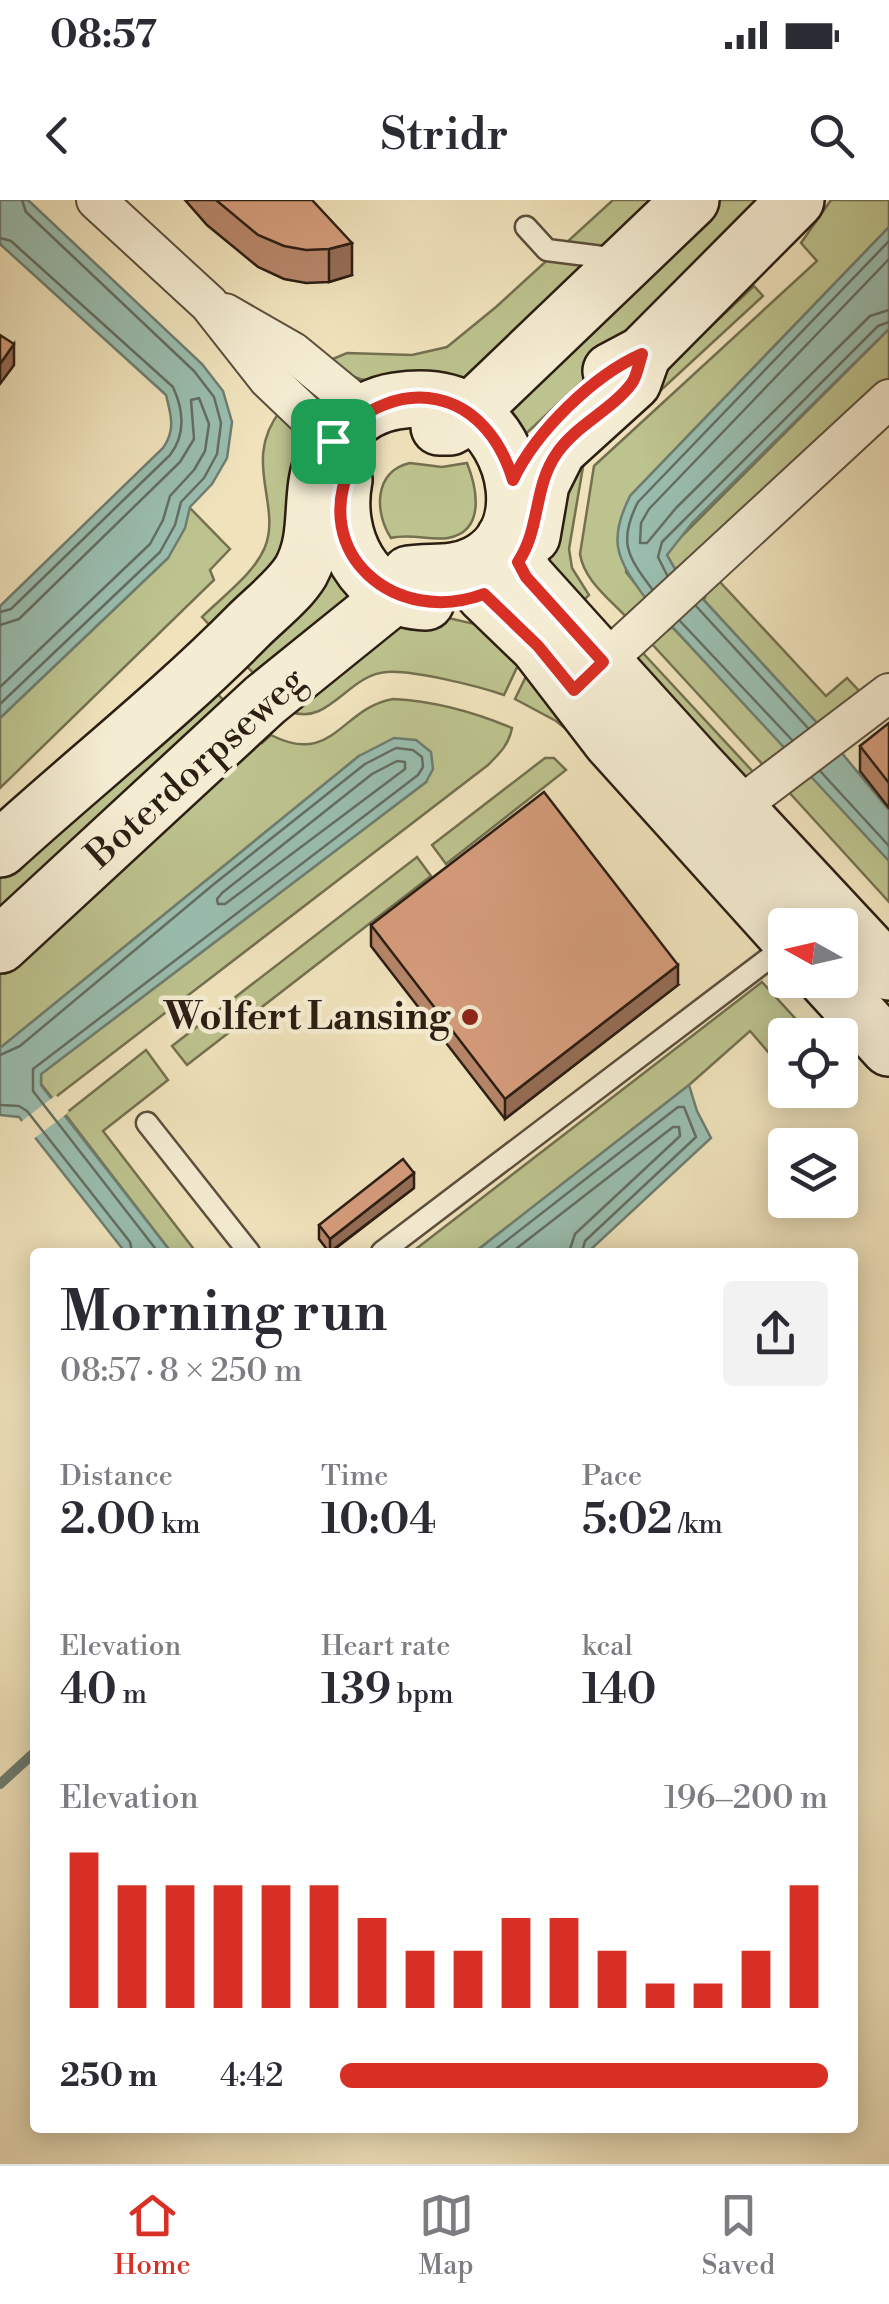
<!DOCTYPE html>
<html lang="en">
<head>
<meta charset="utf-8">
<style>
	:root { --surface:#fff; --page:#f2f2f3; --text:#2b2b33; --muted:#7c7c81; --line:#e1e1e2; --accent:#d93025 }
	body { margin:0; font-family:"Libre Bodoni",serif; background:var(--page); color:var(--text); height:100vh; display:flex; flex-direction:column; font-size:38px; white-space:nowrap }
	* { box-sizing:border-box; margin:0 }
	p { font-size:32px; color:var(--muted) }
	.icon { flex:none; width:55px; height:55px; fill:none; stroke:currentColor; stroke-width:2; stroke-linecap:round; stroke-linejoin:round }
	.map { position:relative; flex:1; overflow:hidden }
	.details { position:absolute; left:30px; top:1048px; width:828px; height:885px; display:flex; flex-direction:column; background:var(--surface); border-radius:10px; box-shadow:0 5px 25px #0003 }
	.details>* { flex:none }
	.needle { width:65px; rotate:278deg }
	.fabs { position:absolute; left:768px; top:708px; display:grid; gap:20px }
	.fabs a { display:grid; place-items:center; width:90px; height:90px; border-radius:10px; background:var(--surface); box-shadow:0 5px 25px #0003; font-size:50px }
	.pin { position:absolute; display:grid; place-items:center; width:85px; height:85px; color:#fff; margin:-42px; border-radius:20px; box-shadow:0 5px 15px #0006 }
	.round { display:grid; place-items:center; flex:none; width:105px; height:105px; border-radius:10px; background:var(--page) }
	.overview { display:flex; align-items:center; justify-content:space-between; height:170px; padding:0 30px }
	h1 { font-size:55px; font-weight:600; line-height:75px }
	.metrics { display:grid; grid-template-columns:repeat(3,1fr); gap:15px; height:170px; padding:10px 30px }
	.metrics div { display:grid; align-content:center }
	.metrics b { font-size:42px; font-weight:600 }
	.metrics small { font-size:28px; font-weight:400 }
	.metrics p { font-size:28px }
	.chart { height:280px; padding:20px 30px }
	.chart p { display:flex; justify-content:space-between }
	.chart svg { width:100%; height:180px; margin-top:10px; stroke:var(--accent); stroke-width:6 }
	ul { padding:0 30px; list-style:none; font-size:32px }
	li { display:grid; grid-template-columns:160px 120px 1fr; align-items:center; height:75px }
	li i { height:25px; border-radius:12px; background:var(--accent) }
	.status { display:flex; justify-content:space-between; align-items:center; height:70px; padding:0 50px; background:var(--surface); direction:ltr }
	.status svg { height:28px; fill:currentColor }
	header { display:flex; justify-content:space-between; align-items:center; height:130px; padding:0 30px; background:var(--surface); font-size:45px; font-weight:600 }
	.tab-bar { display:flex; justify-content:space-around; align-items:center; height:140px; border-top:2px solid var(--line); background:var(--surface); font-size:28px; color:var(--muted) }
	.tab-bar a { display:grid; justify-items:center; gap:5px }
	.tab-bar .on { color:var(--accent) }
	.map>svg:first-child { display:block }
	.green { fill:#bdc38e; stroke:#747050; stroke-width:2.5 }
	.water { fill:#9abeb0; stroke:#6e7e71; stroke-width:2.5 }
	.pier { fill:#f0e3bc }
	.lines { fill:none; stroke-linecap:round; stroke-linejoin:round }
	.shore { stroke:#636e62; stroke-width:2.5 }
	.stream { stroke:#6e7e71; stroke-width:10 }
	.lane-casing { stroke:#5d4f3d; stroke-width:25 }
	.street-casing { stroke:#5d4f3d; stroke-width:42 }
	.secondary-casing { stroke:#2c1e13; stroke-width:60 }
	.lane { stroke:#f5edd3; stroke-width:20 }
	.street { stroke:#f5edd3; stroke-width:38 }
	.secondary { stroke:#f5edd3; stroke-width:55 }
	.wall { fill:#b7866a; stroke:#2c1e13; stroke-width:2.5 }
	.shaded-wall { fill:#956d56; stroke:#2c1e13; stroke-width:2.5 }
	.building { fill:#d59c7b; stroke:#2c1e13; stroke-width:2.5 }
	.route-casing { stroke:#fff; stroke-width:20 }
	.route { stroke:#d93025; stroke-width:12 }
	.poi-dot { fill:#8f2418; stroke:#f5edd3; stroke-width:4 }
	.labels { text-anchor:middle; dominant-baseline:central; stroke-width:9; stroke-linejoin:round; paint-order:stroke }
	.street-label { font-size:38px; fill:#2c1e13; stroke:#f5edd3 }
	.poi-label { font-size:38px; font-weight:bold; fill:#2c1e13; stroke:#f5edd3; text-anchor:end }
</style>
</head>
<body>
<div class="status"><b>08:57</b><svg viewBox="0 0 49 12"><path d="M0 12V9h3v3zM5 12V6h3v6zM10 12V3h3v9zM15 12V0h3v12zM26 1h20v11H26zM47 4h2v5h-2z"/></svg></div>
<header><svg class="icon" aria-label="back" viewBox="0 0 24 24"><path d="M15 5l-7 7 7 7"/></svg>Stridr<svg class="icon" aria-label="search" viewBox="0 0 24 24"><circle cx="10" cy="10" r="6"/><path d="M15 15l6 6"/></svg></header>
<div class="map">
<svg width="889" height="1964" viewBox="0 0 889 1964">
	<rect width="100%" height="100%" fill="#f0e3bc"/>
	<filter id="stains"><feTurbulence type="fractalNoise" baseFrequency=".002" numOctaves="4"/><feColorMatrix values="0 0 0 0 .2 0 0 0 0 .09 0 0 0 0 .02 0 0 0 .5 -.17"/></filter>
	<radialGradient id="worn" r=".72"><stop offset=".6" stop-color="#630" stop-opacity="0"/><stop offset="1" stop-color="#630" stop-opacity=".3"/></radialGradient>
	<!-- green -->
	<g class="green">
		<path d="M613 0H668L467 177 457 181C411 182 365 194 328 161L347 153 412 155 447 147 496 107Z"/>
		<polygon points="719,0 767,0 631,136 517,242 498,215"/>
		<path d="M831 0H889V27L630 296 626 372 649 401 629 420C611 400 584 381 580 354L594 266 817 61 801 43Z"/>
		<polygon points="754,86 763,96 584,261 569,349 572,368 589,395 581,403 550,369 549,349 550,331 586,243"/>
		<polygon points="889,129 889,179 702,351 675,369 667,355 669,349"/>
		<path d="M281 210 297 235 303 256 292 359 218 434 202 417C223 396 254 374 265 347 282 304 241 260 281 210Z"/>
		<path d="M410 263 442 267 467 263C477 288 486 331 448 338 430 341 411 333 391 338 374 312 374 271 410 263Z"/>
		<polygon points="189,307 230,349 210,370 214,380 0,588 0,518 168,358"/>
		<polygon points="323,364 365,394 265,485 235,454"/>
		<polygon points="720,382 826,496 847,478 863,495 830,519 817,523 704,400 707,392"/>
		<path d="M444 417 492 428 519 463 504 495C478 486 413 470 387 472 348 474 328 528 289 511L399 422Z"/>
		<polygon points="672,427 785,547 765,567 651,443"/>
		<polygon points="642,452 756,575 742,579 622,469"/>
		<polygon points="531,466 586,545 556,521 515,499"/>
		<polygon points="204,479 236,514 0,731 0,661"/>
		<path d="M393 499C434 501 474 512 512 528 509 545 499 554 488 565L53 899 41 884V874L426 582 359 556 0 848V757L249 529 262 543 271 535C333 567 341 508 393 499Z"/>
		<polygon points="545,558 554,558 566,570 446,664 432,645"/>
		<polygon points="810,574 889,661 889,702 787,590"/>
		<polygon points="417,657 431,676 187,865 172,846"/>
		<polygon points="762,782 804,828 794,835 785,835 785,841 769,853 750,831 689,885 475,1052 412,1052"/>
		<polygon points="146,850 168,880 103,931 196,1052 171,1052 65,914"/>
	</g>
	<!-- water -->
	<g class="water">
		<path d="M0 0H28L202 164 223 191 232 222 227 258 212 284 190 307 185 328 168 358 0 518V406L163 248C176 230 171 215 166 195L0 44Z"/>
		<path d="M889 27V129L692 323 667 355 675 369 817 523 889 610V661L644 396C616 358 608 340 630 296Z"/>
		<polygon points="394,538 416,540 431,552 433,569 426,582 41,874 41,885 171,1052 125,1052 19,917 0,915 0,848 359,556"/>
		<polygon points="689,885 697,911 711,938 588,1052 475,1052"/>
	</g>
	<!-- pier -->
	<polygon class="pier" points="56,895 69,912 32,940 18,924"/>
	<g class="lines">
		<!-- shore -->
		<g class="shore">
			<path d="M0 38 11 41 173 187C184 211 186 234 170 255L11 409 0 412"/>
			<polyline points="889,59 649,309 641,323 640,343 647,343 676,308 870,116 889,110"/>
			<polyline points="667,375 658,357 662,342 878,126 889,122"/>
			<path d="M652 389C627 356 618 341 638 302L889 41"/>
			<polyline points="696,406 808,528"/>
			<polyline points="680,421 792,540"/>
			<polyline points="0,425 19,419 180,262 194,239 191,200 199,198 209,224 205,251 194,270 170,296 163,320 150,344 0,487"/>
			<polyline points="0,504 160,352 175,325 181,302 204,278 217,254 221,223 214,197 194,171 26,12 22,0"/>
			<polygon points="397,561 405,562 405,569 225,704 218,704 217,699 222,693 372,574"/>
			<polyline points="821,572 889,646"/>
			<polyline points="0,855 20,846 214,684 365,564 396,548 413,550 422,557 423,567 418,575 33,869 33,891 158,1052"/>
			<polyline points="0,905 19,906 27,911 130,1042 132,1052"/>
			<polyline points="492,1052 678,907 684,907 696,937 585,1041 582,1052"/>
			<polyline points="512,1052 673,927 679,927 680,936 575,1034 569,1052"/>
		</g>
		<!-- stream -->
		<polyline class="stream" points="0,1584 35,1552"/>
		<!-- lane casing -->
		<g class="lane-casing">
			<g id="lane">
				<polyline points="526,27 547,50 618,59"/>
				<polyline points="147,923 249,1052"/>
				<polyline points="382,1052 785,746"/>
			</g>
		</g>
		<!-- street casing -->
		<g class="street-casing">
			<g id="street">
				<polyline points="96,0 209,104 268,179 333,241"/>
				<polyline points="225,113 293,152 366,212"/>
				<polyline points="586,479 889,199"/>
				<polyline points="720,621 889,493"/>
			</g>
		</g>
		<!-- secondary casing -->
		<g class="secondary-casing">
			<g id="secondary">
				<polyline points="611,171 643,154 796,0"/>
				<polyline points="439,227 450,227 459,222 691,0"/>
				<path d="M344 280C333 336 363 400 426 402"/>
				<polyline points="532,336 541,284 558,250 633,182 643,154"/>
				<polyline points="505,337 526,377 695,564 889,772"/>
				<polyline points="484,394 538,446 611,541 785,734"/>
				<path d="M0 649C82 574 170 505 248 426 265 409 289 391 301 371 317 341 312 314 317 282 323 243 356 207 396 201 422 197 447 198 469 212 519 243 537 335 476 364 454 375 432 371 409 374L395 395 265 500 0 745"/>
				<polyline points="827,780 889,848"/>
			</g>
		</g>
		<!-- lane -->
		<use href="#lane" class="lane"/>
		<!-- street -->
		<use href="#street" class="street"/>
		<!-- secondary -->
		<use href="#secondary" class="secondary"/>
	</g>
	<!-- wall -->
	<g class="wall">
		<polygon points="185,0 312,0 352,75 329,82 306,83 284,79 258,67 207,25"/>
		<polygon points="889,523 889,608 860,571 860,546"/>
		<polygon points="371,725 678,785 505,919 371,746"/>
		<polygon points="414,988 331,1052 329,1052 319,1039 319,1025"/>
	</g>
	<!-- shaded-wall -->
	<g class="shaded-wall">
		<polygon points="352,43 352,75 329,82 329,49"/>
		<polygon points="14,144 14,165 0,184 0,164"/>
		<polygon points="678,765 678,785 505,919 505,899"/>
		<polygon points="414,973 414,988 330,1052 330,1039"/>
	</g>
	<!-- building -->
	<g class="building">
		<polygon points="216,0 312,0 352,43 329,49 306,50 284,46 258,35"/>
		<polygon points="0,135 14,144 0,164"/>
		<polygon points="889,523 889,583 860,546"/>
		<polygon points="544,592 678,765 505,899 371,725"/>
		<polygon points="403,959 414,973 330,1039 319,1025"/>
	</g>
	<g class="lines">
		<!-- route casing -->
		<g class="route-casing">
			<path id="route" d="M642 154C639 163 637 176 632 183 612 210 576 225 557 253 533 287 541 328 518 362L526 377 603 462 574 490 538 446 484 394C396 427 308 354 352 263L333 241C398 171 485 187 513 280 536 231 594 175 642 154Z"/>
		</g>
		<!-- route -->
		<use href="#route" class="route"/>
	</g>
	<!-- markers -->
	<circle class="poi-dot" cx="470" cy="817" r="10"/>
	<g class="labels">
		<!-- street labels -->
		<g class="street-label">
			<text transform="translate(196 568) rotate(-42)">Boterdorpseweg</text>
		</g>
		<!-- poi labels -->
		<g class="poi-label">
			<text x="450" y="817">Wolfert Lansing</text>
		</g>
	</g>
	<rect width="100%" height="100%" filter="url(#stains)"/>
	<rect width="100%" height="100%" fill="url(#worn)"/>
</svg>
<div class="fabs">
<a><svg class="needle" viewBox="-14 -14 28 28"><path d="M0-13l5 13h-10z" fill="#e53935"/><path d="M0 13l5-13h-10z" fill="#7c7c81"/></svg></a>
<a><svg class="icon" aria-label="locate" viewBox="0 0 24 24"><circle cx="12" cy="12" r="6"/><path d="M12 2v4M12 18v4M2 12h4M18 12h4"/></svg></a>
<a><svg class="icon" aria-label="layers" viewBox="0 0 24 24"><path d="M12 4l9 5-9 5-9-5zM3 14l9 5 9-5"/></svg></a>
</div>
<div class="pin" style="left:333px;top:241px;background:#1e9e55"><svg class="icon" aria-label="arrive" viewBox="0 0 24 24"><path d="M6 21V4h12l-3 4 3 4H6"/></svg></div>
<section class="details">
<div class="overview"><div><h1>Morning run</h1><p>08:57 · 8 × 250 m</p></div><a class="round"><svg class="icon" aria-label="share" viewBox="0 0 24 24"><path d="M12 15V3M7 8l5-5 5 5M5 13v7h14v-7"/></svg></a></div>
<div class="metrics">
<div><p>Distance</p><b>2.00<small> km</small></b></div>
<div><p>Time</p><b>10:04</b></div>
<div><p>Pace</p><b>5:02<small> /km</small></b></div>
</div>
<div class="metrics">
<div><p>Elevation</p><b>40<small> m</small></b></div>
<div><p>Heart rate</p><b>139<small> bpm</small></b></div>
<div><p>kcal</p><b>140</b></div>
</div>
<div class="chart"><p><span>Elevation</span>196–200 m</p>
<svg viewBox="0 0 160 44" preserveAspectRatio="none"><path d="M5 44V6M15 44V14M25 44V14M35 44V14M45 44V14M55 44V14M65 44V22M75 44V30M85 44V30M95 44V22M105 44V22M115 44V30M125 44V38M135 44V38M145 44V30M155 44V14"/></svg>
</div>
<ul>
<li><b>250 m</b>4:42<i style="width:100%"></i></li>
</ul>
</section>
</div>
<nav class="tab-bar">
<a class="on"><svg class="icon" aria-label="home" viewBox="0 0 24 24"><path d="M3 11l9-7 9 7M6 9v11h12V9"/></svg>Home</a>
<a><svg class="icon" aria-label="map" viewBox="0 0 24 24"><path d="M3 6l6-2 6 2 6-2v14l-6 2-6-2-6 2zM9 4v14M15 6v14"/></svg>Map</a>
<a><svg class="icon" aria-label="saved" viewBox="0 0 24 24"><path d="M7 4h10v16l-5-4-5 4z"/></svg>Saved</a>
</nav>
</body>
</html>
